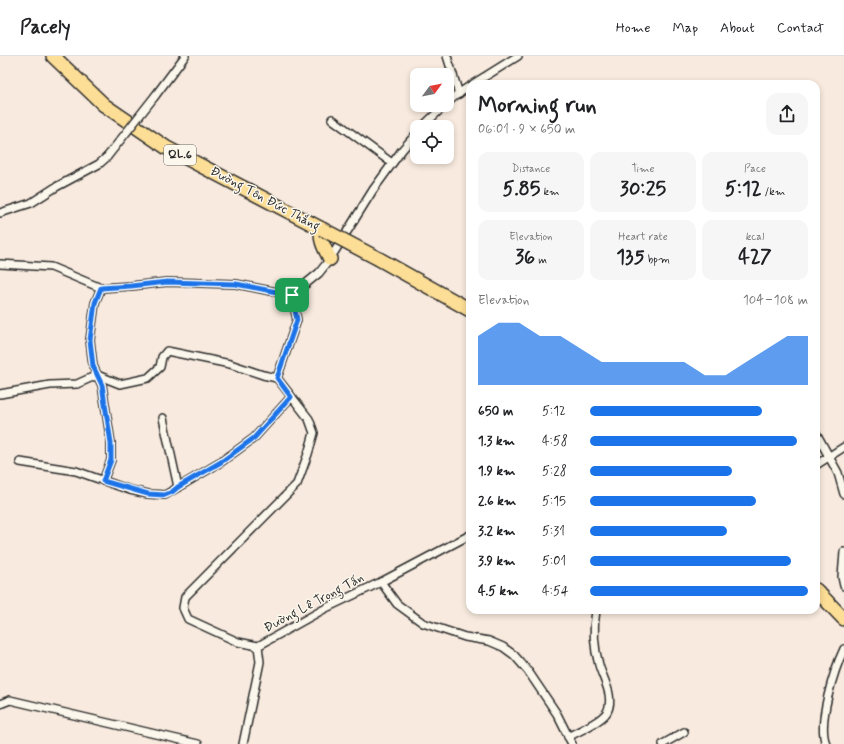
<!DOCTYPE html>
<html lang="en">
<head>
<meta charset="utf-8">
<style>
	:root { --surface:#fff; --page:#f6f6f6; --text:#202124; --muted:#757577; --line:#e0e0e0; --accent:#1a73e8 }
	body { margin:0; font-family:Mynerve,sans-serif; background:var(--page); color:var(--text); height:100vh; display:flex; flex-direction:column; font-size:15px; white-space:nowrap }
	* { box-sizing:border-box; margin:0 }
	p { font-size:13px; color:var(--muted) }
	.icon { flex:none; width:22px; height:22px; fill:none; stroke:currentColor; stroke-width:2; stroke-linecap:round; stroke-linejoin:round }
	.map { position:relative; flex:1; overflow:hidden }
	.side { position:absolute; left:466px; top:24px; width:354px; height:534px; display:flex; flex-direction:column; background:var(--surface); border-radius:12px; box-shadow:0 2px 6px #0003 }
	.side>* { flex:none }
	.needle { width:26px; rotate:58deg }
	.buttons { position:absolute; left:410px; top:12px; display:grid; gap:8px }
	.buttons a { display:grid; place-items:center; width:44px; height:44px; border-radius:8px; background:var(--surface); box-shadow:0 2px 6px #0003; font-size:20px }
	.pin { position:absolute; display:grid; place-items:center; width:34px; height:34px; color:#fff; margin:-17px; border-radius:8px; box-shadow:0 2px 6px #0006 }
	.round { display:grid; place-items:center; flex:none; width:42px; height:42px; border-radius:12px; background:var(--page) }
	.head { display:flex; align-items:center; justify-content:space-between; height:68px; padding:0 12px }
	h1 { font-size:22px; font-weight:800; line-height:30px }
	.metrics { display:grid; grid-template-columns:repeat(3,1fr); gap:6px; height:68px; padding:4px 12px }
	.metrics div { display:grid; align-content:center; border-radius:10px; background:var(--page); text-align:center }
	.metrics b { font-size:20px; font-weight:800 }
	.metrics small { font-size:11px; font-weight:400 }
	.metrics p { font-size:11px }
	.chart { height:112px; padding:8px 12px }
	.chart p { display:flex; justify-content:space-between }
	.chart svg { width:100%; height:72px; margin-top:4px; fill:var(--accent); opacity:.7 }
	ul { padding:0 12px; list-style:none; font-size:13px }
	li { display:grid; grid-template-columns:64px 48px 1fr; align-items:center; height:30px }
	li i { height:10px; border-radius:5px; background:var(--accent) }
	header { display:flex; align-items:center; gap:24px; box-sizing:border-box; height:56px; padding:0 20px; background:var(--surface); border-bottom:1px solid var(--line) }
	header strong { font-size:19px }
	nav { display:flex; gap:22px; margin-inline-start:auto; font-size:14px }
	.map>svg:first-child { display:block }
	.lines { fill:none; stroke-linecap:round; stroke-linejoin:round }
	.street-casing { stroke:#2b2b2b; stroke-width:10 }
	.highway-casing { stroke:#2b2b2b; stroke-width:16 }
	.street { stroke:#fbf7ec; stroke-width:7 }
	.highway { stroke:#fdde96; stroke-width:13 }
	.street-bridge-casing { stroke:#2b2b2b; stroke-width:10; stroke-linecap:butt }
	.highway-bridge-casing { stroke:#2b2b2b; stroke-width:16; stroke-linecap:butt }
	.street-bridge { stroke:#fbf7ec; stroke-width:7 }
	.highway-bridge { stroke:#fdde96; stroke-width:13 }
	.route-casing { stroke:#fff; stroke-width:8 }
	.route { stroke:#1a73e8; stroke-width:5 }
	.labels { text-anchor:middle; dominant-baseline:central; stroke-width:3; stroke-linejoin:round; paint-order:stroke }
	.shield { fill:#fbf7ec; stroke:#696865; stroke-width:1 }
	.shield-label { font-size:12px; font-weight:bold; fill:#2b2b2b }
	.street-label { font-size:13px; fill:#2b2b2b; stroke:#fbf7ec }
</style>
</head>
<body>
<header>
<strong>Pacely</strong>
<nav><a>Home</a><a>Map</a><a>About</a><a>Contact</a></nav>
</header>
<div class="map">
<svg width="844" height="688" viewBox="0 0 844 688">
	<rect width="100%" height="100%" fill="#f8eade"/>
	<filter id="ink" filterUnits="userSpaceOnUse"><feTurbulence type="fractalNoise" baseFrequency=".025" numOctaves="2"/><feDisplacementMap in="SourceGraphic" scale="8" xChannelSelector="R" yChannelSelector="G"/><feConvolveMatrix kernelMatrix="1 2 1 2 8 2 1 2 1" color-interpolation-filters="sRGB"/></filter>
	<g filter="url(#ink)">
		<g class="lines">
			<!-- street casing -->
			<g class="street-casing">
				<g id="street">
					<polyline points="447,0 459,38"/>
					<polyline points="473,28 518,0"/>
					<polyline points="155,40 185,0"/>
					<polyline points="447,47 455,40 470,30"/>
					<polyline points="332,63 392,107"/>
					<polyline points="422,71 445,49"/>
					<polyline points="0,157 31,147 56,131 99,108 107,101"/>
					<polyline points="0,208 51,211 101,232 131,230 167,226 236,228 292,239 319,217 330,203 373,134 402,94 417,77"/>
					<polyline points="101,232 95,247 90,284 93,310 102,329 111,387 111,404 103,425"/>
					<polyline points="0,338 50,329 77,328 97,319 120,328 148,322 160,311 162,301 167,295 230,308 263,319 277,322"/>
					<polyline points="163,362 178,431"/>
					<polyline points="816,377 838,417 844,438"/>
					<polyline points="20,406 76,415 130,434 148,438 165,439 221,406 254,382 291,341"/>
					<polyline points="816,409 844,391"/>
					<polyline points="844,496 842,521 844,530"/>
					<polyline points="381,526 397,548 423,567 465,581 489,585 503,591 514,599 528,615 557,658 572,688"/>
					<polyline points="258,590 238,586 188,563 183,552 185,541 297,428 308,398 314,377 309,363 277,322 297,264 292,239"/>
					<polyline points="0,648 10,644 198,688"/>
					<path d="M568 681C578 675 601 666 607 656 615 641 603 623 599 609 594 592 593 572 596 554"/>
					<polyline points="243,688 260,606 258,590 326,552 381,526 470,479"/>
					<polyline points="663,688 684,676"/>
					<path d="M826 688C817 667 834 614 844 593"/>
				</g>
			</g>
			<!-- highway casing -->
			<g class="highway-casing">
				<g id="highway">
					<path d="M53 0 104 49 167 92 322 173C319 184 325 193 330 203"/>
					<polyline points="379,203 470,254"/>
					<polyline points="816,534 844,563"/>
				</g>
			</g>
			<!-- street -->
			<use href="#street" class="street"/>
			<!-- highway -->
			<use href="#highway" class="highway"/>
			<!-- street-bridge casing -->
			<g class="street-bridge-casing">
				<polyline id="street-bridge" points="107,101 155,40"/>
			</g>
			<!-- highway-bridge casing -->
			<g class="highway-bridge-casing">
				<polyline id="highway-bridge" points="322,173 379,203"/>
			</g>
			<!-- street-bridge -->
			<use href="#street-bridge" class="street-bridge"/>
			<!-- highway-bridge -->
			<use href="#highway-bridge" class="highway-bridge"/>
		</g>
	</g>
	<g class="lines" filter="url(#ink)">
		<!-- route casing -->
		<g class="route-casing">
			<polygon id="route" points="167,226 236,228 292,239 297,264 277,322 291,341 254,382 221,406 178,431 172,436 165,439 148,438 103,425 111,404 111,387 102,329 93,310 90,284 95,247 101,232 131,230"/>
		</g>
		<!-- route -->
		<use href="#route" class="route"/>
	</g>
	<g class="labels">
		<!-- shield labels -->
		<rect class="shield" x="164" y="89" width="32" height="20" rx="3"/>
		<g class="shield-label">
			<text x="180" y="99">QL.6</text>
		</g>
		<!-- street labels -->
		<g class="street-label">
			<text transform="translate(265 143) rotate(28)">Đường Tôn Đức Thắng</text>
			<text transform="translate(314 547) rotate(-28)">Đường Lê Trọng Tấn</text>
		</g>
	</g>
</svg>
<div class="buttons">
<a><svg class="needle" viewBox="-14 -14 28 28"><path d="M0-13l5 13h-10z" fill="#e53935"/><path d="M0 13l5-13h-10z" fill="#757577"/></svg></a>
<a><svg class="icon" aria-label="locate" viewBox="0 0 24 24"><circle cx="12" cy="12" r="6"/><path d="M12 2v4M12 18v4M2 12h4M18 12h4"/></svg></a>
</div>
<div class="pin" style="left:292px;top:239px;background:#1e9e55"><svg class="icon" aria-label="arrive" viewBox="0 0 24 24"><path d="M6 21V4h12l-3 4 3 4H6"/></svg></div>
<section class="side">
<div class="head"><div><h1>Morning run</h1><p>06:01 · 9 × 650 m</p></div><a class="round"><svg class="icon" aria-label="share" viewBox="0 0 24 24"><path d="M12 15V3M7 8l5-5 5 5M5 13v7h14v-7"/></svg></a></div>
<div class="metrics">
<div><p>Distance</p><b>5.85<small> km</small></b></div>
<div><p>Time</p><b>30:25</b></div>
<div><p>Pace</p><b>5:12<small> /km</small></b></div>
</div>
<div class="metrics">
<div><p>Elevation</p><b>36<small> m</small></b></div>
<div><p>Heart rate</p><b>135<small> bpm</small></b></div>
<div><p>kcal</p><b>427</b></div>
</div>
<div class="chart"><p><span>Elevation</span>104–108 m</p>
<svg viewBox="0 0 160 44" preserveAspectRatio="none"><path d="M0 44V14L10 6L20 6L30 14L40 14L50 22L60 30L70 30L80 30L90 30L100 30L110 38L120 38L130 30L140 22L150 14L160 14V44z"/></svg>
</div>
<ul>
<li><b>650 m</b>5:12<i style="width:79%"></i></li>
<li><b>1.3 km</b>4:58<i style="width:95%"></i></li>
<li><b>1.9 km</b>5:28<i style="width:65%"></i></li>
<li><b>2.6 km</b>5:15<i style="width:76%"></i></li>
<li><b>3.2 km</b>5:31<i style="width:63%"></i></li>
<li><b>3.9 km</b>5:01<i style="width:92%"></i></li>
<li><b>4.5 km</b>4:54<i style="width:100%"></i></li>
</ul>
</section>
</div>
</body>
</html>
